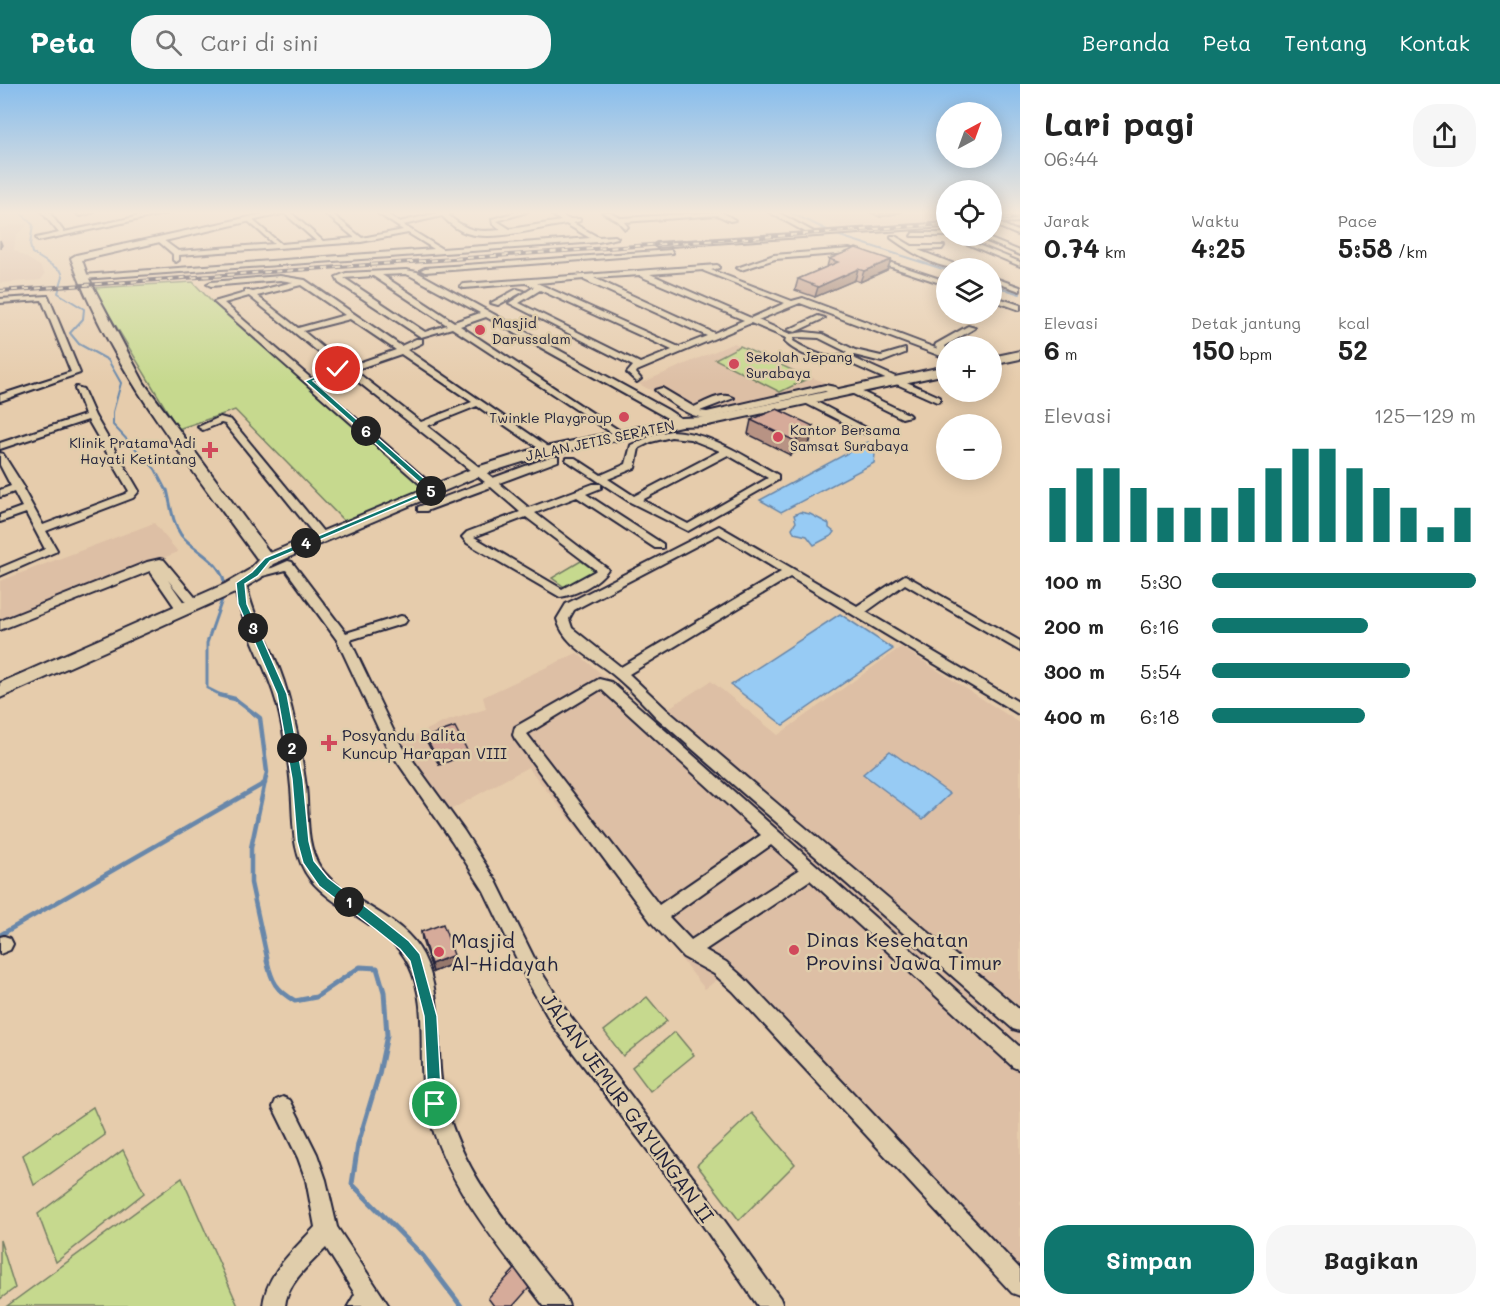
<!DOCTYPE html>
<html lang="id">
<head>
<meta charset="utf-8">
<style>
	:root { --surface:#fff; --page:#f6f6f6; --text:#222; --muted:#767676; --accent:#0f766e }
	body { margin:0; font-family:Mali,sans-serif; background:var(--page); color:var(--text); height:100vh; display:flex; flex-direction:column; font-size:22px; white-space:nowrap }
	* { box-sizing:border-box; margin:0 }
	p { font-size:20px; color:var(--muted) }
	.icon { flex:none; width:33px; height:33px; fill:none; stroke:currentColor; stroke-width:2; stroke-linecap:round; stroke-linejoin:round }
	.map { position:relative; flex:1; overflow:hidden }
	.sheet { display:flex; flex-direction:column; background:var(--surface); width:480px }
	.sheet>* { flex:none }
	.needle { width:39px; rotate:41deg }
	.fabs { position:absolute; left:936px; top:18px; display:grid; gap:12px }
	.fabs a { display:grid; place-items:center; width:66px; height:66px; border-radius:50%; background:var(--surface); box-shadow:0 3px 15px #0003; font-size:30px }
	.pin { position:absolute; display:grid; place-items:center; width:51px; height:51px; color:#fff; margin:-26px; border:3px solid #fff; border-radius:50%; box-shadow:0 2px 6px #0007 }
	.km { position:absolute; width:30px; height:30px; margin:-15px; border-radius:50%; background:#222; color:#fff; font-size:16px; line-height:30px; text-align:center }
	.round { display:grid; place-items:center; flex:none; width:63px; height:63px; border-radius:24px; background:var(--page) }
	.headline { display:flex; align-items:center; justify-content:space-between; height:102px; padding:0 24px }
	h1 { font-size:33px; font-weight:700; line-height:45px }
	.metrics { display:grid; grid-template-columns:repeat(3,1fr); gap:9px; height:102px; padding:6px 24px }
	.metrics div { display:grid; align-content:center }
	.metrics b { font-size:26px; font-weight:700 }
	.metrics small { font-size:16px; font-weight:400 }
	.metrics p { font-size:16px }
	.chart { height:168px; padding:12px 24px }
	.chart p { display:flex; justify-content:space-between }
	.chart svg { width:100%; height:108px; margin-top:6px; stroke:var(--accent); stroke-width:6 }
	.button { display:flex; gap:12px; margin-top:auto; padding:12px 24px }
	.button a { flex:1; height:69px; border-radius:24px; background:var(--accent); color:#fff; font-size:24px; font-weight:700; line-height:69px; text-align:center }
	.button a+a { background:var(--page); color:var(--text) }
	ul { padding:0 24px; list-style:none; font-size:20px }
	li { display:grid; grid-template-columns:96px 72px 1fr; align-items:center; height:45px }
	li i { height:15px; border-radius:8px; background:var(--accent) }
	header { display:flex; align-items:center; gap:36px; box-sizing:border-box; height:84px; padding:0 30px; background:var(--accent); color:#fff }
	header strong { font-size:28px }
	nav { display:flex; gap:33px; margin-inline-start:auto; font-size:21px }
	.search { width:420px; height:54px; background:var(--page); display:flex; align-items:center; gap:15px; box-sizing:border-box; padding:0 21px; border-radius:24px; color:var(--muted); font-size:22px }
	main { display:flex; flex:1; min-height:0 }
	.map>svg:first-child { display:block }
	.built { fill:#ddbfa5 }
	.green { fill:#c6d98e; stroke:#747e64; stroke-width:1.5 }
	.water { fill:#97cbf4; stroke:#6887aa; stroke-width:1.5 }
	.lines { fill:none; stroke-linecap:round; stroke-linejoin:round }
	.stream-far3 { stroke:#6887aa; stroke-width:2 }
	.stream-far2 { stroke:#6887aa; stroke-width:3 }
	.stream-far1 { stroke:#6887aa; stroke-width:4.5 }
	.stream { stroke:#6887aa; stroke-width:5 }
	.street-casing { stroke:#22223b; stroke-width:4 }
	.secondary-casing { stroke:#22223b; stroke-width:4 }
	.street { fill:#e0cdab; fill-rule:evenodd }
	.secondary { fill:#e0cdab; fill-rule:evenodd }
	.rail-casing { stroke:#22223b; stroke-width:4 }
	.rail { stroke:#e0cdab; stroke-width:2; stroke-dasharray:6; stroke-linecap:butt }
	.wall { fill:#b89384; stroke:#22223b; stroke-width:1.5 }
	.shaded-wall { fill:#96786c; stroke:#22223b; stroke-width:1.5 }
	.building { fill:#d6ab9a; stroke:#22223b; stroke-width:1.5 }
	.route { fill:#0f766e; stroke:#fff; stroke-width:1.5 }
	.poi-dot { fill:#d1495b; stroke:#e0cdab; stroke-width:2 }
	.labels { text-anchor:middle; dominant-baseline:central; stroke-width:5; stroke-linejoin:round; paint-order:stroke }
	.far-poi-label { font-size:14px; fill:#22223b; stroke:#e0cdab; text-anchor:start }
	.far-street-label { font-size:14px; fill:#22223b; stroke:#e0cdab }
	.poi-label { font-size:16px; fill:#22223b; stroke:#e0cdab; text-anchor:start }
	.near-poi-label { font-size:20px; fill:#22223b; stroke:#e0cdab; text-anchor:start }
	.near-street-label { font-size:20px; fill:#22223b; stroke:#e0cdab }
</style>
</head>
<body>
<header>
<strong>Peta</strong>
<div class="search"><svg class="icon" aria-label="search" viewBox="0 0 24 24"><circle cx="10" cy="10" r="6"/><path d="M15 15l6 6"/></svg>Cari di sini</div>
<nav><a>Beranda</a><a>Peta</a><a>Tentang</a><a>Kontak</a></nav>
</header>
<main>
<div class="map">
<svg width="1020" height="1222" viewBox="0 0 1020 1222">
	<rect width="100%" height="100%" fill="#e6ccac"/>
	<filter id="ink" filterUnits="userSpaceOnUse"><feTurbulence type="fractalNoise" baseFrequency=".0167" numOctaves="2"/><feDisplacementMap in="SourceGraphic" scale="12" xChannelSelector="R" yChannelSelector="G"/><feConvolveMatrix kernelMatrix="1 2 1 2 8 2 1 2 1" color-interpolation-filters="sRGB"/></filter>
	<g filter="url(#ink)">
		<!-- built -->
		<g class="built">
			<polygon points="808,128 946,128 946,136 842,143"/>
			<polygon points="26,139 26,143 16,151 14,166 40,182 45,190 41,196 0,199 0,144"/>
			<polygon points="734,259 841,306 700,333 639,300"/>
			<polygon points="154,439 178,468 0,539 0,497"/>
			<polygon points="901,563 1020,639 1020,1210 718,895 705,905 528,683 445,729 402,657 444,638 486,625 483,613 577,569 653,634 711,597 778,651"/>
		</g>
		<!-- green -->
		<g class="green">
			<polygon points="193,198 211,217 216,219 426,405 347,440 235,326 178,345 93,204"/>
			<polygon points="740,262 809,294 780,308 715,275"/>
			<polygon points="581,477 595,487 566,504 552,494"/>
			<polygon points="647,913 667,937 623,972 604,947"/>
			<polygon points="675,948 694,971 650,1007 632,983"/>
			<polygon points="93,1023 105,1051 34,1101 23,1071"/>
			<polygon points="752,1029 795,1080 739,1136 697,1081"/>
			<polygon points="123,1066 144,1109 56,1178 38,1130"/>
			<polygon points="182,1094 238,1222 7,1222"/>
			<polygon points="0,1156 15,1204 0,1215"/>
		</g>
		<!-- water -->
		<g class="water">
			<polygon points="868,358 875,370 874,379 781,428 760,416"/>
			<polygon points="800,428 810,430 829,440 829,444 834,448 831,452 814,461 807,452 794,449 792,444 796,438 794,431"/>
			<polygon points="840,530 893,565 783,641 731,601"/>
			<polygon points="890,667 950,710 923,735 863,690"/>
		</g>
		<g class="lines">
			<!-- stream-far3 -->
			<g class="stream-far3">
				<polyline points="20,128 33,141 30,161 32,169 61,187 63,192 58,209 84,225 83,235 70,249 79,260 108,276 121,299 113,328 113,341 155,385 167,408"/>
				<polyline points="789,128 840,152 946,186"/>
				<polyline points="992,201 1020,210"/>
			</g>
			<!-- stream-far2 -->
			<g class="stream-far2">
				<path d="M167 406C171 421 172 438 181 451 196 469 223 477 225 503"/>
				<polyline points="223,612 207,604 207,559 224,510"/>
			</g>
			<!-- stream-far1 -->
			<g class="stream-far1">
				<polyline points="219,611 235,615 260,634 267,688 251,764 251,799 268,878"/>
				<polyline points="0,851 265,699"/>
			</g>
			<!-- stream -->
			<path class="stream" d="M267 877C272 898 276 906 295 917L316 913 360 883 377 884 384 908 387 951 379 990 358 1060 352 1100 423 1172 461 1222"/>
			<!-- street casing -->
			<g class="street-casing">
				<g id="street">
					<polygon points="42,128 49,128 64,148 159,128 173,128 38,157 36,154 59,149"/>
					<polygon points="79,128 94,128 80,132 77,130"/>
					<path d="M283 128H290L323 157 355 154 323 128H330L362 154 403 146 376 128H384L399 138 442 128H453L448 131C468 148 477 148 502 146L493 140 492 135 516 128H527L497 137 510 145 561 137 548 128H556L568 135H580V137L573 139 598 153 615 152 618 154 598 158 83 195 79 193 83 191 434 165 408 149 361 158 179 171V176L176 178 173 176V170L158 157 163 156 178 167 274 160 248 137 250 134 281 160 316 157ZM442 132C449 139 457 146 466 149 494 158 537 144 566 140L590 154 442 165 403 141Z"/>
					<polygon points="602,128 610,128 621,134 721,128 735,136 730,137 717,131 624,138 628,143 625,145 618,137"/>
					<polygon points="769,128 777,128 814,148 946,139 946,143 657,163 654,161 657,159 807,149"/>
					<polygon points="1020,134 1020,138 999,139 1020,148 1020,152 992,140 992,136 995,135"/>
					<polygon points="913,149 946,149 946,152 956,152 1020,178 1020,182 948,152 911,152"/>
					<path d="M891 152H895L912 162H944L942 165 918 166 965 184C939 187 911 168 891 154Z"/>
					<polygon points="975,152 983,152 1020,167 1020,171"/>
					<polygon points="849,165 946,197 946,201 849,169 775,175 741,186 737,184 774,171"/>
					<polygon points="671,166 673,169 425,188 421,186 425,184"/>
					<path d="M717 181 719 182V184L711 186 792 217 803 214 938 265 935 262 936 260 968 242 975 244 945 262 946 264V274L800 219 758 236 790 250 805 248 823 250 855 266 881 272 905 265V269L882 278 854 271 851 273 940 313V317L937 318 845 277C826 280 798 271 785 258L786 254 751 239 637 287 636 289 641 295 637 298 627 289 633 282 509 219 534 203 526 199 464 204 460 202 464 200ZM703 186 704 187 785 219 751 234 650 190ZM640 191V192L744 236 714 249 594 194ZM584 195V196L707 252 679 263 537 199ZM540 206 672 266 640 279 519 219ZM798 253 819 254 847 268C834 281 806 265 793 257L794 254Z"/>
					<path d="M406 186 417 188 668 326 686 338 678 340 486 233 460 242 626 351 618 353 452 244 421 253 339 199 336 193 346 189ZM406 190 411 192 480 229 454 238 382 191ZM373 192 447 241 425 248 344 194Z"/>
					<path d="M280 192 305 196 401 262 416 255H422V259L407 266 550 364V368H544L477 322 427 342 493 394 550 373H558V377L499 399 529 424 593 400H601V404L586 410 663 460V464H655L577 413 535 429 608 485C599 499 576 511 560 513L467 459 462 453 467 448 520 428 491 403 426 427H418V423L485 398 347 289 319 302 438 406 437 408H429L214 218 245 209V206L253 208 293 198 280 196 211 202 207 200 211 198ZM301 201 345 231 298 244 257 212ZM249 212 337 283 344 281 303 247 350 235 396 266 341 285 314 297 224 219ZM401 270 472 318 421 338 354 286ZM526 433 596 486 595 487 562 505 474 453Z"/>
					<polygon points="992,193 1020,203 1020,207 992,197"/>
					<polygon points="517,205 524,207 498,221 491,219"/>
					<polygon points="48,212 80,289 0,317 0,311 71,288 42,216 0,219 0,215"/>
					<polygon points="992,212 1020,221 1020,226 992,216"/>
					<polygon points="818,232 825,234 795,248 788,246"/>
					<path d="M825 301 835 303 841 309 837 312 825 307 707 334C690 334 667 317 655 306L662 304 694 323C705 318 723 307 734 314L700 327 707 328Z"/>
					<polygon points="76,303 83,305 95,332 139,407 133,414 46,447 57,466 55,468 0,492 0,484 45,465 26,429 0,438 0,431 22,423 14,408 0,413 0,406 11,402 0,381 0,369 3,370 24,403 23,405 43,441 125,410 129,407 88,336 0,365 0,359 85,331 75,305"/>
					<polygon points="852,303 908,330 910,332 902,334 849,308 849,304"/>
					<polygon points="803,314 809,314 874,348 866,350 803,318"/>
					<polygon points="220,333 231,336 325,450 325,454 317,454 225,340 221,339 203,346 198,343"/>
					<path d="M671 347C710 348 744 372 778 391V396L688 447 630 418 566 376 567 374H575L601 391 626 380 631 361 656 350ZM671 353 690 355 720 367 634 412 608 395 635 384 639 364 651 358ZM728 371 768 394 688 440 642 416Z"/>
					<path d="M719 442 857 522 905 491 1020 557V567L905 500 866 528 1020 619V631L790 493 629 590 667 626 1020 926V947L1013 945 657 634C644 620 631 606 617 594 596 575 564 563 557 535L566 520ZM719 450 781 488 621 583 572 544 569 535 574 526Z"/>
					<polygon points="160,475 164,476 199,518 201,521 199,524 191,524 168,496 189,526 183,530 179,529 150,487 0,546 0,537 147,478"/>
					<polygon points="288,477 292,478 346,549 401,532 405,533 407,536 405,539 350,556 398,656 464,747 496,797 540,886 567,928 698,1100 780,1214 783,1222 758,1222 684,1114 553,942 528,898 484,807 452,757 387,663 337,556 286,486 255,494 249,490 251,487 272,484"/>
					<path d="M240 495 246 499C252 530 267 555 279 584 286 602 291 621 295 640 300 661 303 682 306 703 309 729 305 760 320 783 346 820 402 829 423 871 446 917 433 969 445 1018 463 1094 520 1154 566 1214L569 1222H544C497 1159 440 1095 425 1015 417 972 429 921 409 881 390 841 337 829 310 795 290 769 294 734 291 703 289 679 285 655 280 632 270 585 242 546 234 499Z"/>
					<path d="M599 595 611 598 1020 963V986L1013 983 810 796 705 866 726 878 745 895 1020 1185V1212L1012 1209 733 907 714 890 683 873 651 838 515 655 513 651 515 643ZM601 605 761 751 659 821 527 650ZM771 761 799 786 691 856 669 833Z"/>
					<polygon points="4,852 10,854 13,860 10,866 0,870 0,853"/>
					<path d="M283 1013 290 1016 317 1070 326 1096 337 1143 389 1222H348L355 1210 326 1164C310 1180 287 1199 285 1222H263C266 1189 294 1166 315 1143L306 1096 298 1074 273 1023 276 1016Z"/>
				</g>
			</g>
			<!-- secondary casing -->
			<g class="secondary-casing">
				<g id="secondary">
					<path d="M272 128H290L82 176 88 193 144 299 270 469 474 384 531 366 681 334 708 333 946 282V290L708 341 681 342 539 373 484 390 273 480 261 494 237 508 0 614V599L225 500 249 486 258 476C189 380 111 286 71 174L76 171Z"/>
					<polygon points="1020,267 1020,275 992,281 992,273"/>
				</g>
			</g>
			<!-- street -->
			<use href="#street" class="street"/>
			<!-- secondary -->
			<use href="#secondary" class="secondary"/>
			<!-- rail casing -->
			<g class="rail-casing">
				<g id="rail">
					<polyline points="992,136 1020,134"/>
					<polyline points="0,207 946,140"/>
				</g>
			</g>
			<!-- rail -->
			<use href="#rail" class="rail"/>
		</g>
		<!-- wall -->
		<g class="wall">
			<polygon points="868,128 903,128 880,133"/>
			<polygon points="829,175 891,176 887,186 860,198 855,196 815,213 795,206 798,195 827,183"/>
			<polygon points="751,336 813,342 809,361 790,371 748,350"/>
			<polygon points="426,653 467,666 467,670 439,681 427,658"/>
			<polygon points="421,848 455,879 433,888 422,856"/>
		</g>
		<!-- shaded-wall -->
		<g class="shaded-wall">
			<polygon points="881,128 903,128 880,133"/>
			<polygon points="0,156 2,161 0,165"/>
			<polygon points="891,176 887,186 860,198 864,187"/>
			<polygon points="858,185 855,196 815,213 818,203"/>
			<polygon points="813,342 811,348 813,347 809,361 790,371 795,357 808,345"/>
			<polygon points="467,666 467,670 439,681 438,676"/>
			<polygon points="454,871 455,879 433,888 431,880"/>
		</g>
		<!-- building -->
		<g class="building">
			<polygon points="856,164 891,176 864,187 858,185 818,203 798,195 838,178 829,175"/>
			<polygon points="777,325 813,342 808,345 813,347 795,357 751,336"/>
			<polygon points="455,643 467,666 438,676 426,653"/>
			<polygon points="443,840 454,871 431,880 421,848"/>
			<polygon points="515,1185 529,1204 513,1222 494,1222 488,1214"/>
		</g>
	</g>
	<!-- sky -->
	<linearGradient id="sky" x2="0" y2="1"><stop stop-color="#87bded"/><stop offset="0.43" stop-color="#f4e8da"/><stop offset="1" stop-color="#f4e8da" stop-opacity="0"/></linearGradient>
	<rect width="1020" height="299" fill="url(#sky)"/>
	<!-- route -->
	<polygon class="route" points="336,284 341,285 313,297 437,406 270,477 258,492 245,500 247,520 287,610 303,695 309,757 314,777 328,794 384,837 409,857 420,870 437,932 442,1020 440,1025 435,1027 430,1025 428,1020 424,932 410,877 400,865 375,845 319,802 303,779 297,757 292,695 277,610 238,520 236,499 252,488 265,474 428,406 305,297"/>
	<!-- markers -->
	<g class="poi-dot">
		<circle cx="480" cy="246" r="6"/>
		<circle cx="734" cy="280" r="6"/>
		<circle cx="624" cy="333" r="6"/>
		<circle cx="778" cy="353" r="6"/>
		<path d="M207 357h6v6h6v6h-6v6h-6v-6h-6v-6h6z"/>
		<path d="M326 650h6v6h6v6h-6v6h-6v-6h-6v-6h6z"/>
		<circle cx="794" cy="866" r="6"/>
		<circle cx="439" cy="868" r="6"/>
	</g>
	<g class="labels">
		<!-- far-poi labels -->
		<g class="far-poi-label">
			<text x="492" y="238">Masjid<tspan x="492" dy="16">Darussalam</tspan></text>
			<text x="746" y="272">Sekolah Jepang<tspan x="746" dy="16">Surabaya</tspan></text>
			<text x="612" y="333" text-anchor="end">Twinkle Playgroup</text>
			<text x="790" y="345">Kantor Bersama<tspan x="790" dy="16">Samsat Surabaya</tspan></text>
			<text x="196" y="358" text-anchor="end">Klinik Pratama Adi<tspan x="196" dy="16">Hayati Ketintang</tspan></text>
		</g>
		<!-- far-street labels -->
		<g class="far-street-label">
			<text transform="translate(600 356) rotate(-12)">JALAN JETIS SERATEN</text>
		</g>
		<!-- poi labels -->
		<g class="poi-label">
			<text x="342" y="650">Posyandu Balita<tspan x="342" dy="18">Kuncup Harapan VIII</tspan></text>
		</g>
		<!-- near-poi labels -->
		<g class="near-poi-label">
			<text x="806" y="855">Dinas Kesehatan<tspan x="806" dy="23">Provinsi Jawa Timur</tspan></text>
			<text x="451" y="856">Masjid<tspan x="451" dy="23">Al-Hidayah</tspan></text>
		</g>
		<!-- near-street labels -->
		<g class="near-street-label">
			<text transform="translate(628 1023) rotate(54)">JALAN JEMUR GAYUNGAN II</text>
		</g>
	</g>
</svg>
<div class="fabs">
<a><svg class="needle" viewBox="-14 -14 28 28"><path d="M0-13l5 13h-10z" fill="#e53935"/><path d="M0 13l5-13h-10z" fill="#767676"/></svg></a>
<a><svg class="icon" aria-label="locate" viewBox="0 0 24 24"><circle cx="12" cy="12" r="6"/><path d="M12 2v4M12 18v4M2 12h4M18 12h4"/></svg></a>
<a><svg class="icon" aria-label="layers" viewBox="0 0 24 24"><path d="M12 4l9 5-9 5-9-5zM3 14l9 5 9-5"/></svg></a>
<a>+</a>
<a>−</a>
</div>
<div class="pin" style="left:435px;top:1020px;background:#1e9e55"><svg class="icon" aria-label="arrive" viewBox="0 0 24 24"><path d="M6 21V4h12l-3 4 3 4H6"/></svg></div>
<div class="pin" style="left:338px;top:285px;background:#d93025"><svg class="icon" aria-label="check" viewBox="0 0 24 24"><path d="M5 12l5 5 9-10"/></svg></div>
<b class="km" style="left:349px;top:818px">1</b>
<b class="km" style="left:292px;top:664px">2</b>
<b class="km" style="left:253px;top:544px">3</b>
<b class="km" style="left:306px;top:459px">4</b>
<b class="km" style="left:431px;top:407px">5</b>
<b class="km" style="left:366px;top:347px">6</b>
</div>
<section class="sheet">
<div class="headline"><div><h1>Lari pagi</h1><p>06:44</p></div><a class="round"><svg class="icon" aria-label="share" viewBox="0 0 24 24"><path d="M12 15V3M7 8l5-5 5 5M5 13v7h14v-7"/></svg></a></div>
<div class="metrics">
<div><p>Jarak</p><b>0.74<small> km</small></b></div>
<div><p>Waktu</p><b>4:25</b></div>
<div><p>Pace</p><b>5:58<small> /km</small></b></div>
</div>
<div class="metrics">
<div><p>Elevasi</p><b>6<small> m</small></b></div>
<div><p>Detak jantung</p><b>150<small> bpm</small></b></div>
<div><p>kcal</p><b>52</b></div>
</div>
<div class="chart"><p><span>Elevasi</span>125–129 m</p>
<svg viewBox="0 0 160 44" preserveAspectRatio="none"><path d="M5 44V22M15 44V14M25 44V14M35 44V22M45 44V30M55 44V30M65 44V30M75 44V22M85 44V14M95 44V6M105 44V6M115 44V14M125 44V22M135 44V30M145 44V38M155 44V30"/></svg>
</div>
<ul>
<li><b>100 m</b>5:30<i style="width:100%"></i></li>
<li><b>200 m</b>6:16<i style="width:59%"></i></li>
<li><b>300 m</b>5:54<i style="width:75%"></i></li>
<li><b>400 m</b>6:18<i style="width:58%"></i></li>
</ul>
<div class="button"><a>Simpan</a><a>Bagikan</a></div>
</section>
</main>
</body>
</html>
